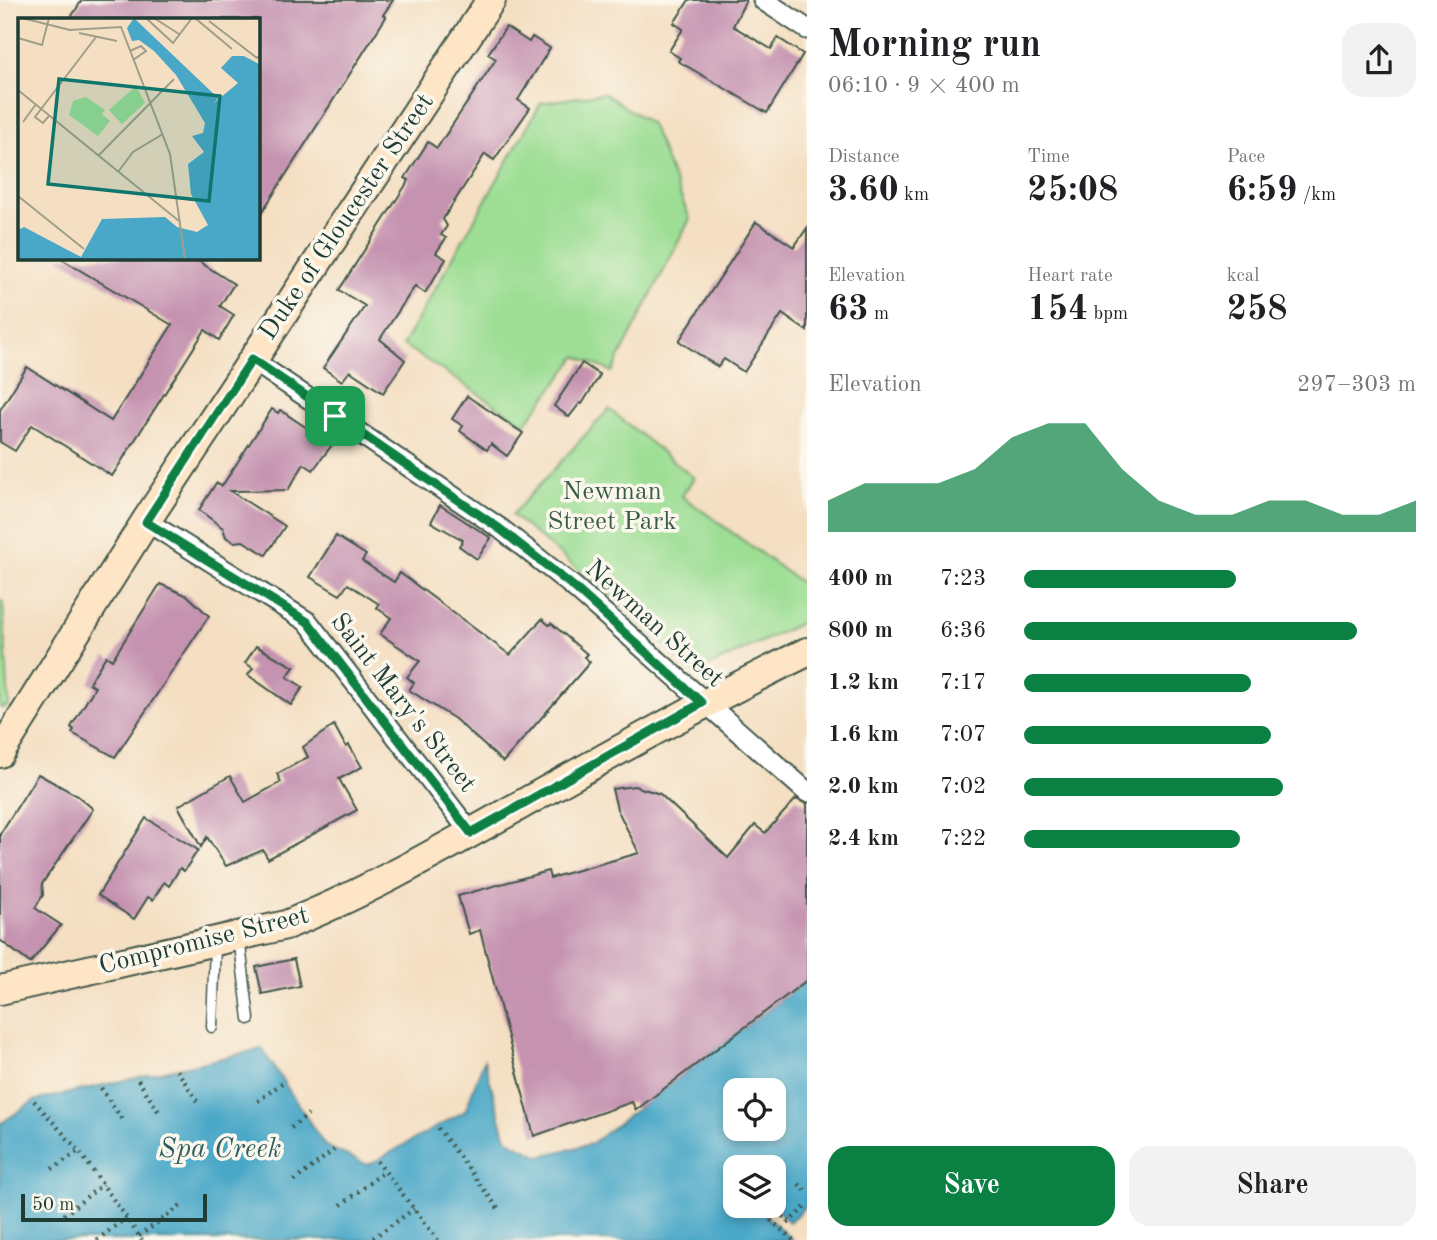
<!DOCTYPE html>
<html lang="en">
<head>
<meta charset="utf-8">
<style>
	:root { --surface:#fff; --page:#f2f2f2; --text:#202124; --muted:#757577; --accent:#0b8043 }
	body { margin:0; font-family:"Old Standard TT",serif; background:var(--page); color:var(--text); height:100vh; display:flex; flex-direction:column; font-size:26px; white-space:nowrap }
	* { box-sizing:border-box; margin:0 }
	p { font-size:23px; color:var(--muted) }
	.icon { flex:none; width:38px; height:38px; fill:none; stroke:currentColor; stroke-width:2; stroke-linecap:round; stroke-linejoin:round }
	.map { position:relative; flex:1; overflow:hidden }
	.sheet { display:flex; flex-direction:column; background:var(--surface); width:630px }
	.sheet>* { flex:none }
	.buttons { position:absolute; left:723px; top:1078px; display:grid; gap:14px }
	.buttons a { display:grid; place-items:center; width:63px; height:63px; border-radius:14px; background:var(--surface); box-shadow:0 4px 10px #0003; font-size:35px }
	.scale { position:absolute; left:21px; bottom:18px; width:186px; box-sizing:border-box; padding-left:7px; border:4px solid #1f3d34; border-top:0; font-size:19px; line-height:24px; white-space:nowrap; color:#1f3d34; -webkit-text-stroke:5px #fbf7ec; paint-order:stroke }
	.pin { position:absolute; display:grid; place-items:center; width:60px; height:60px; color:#fff; margin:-30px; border-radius:14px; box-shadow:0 4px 10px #0006 }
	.round { display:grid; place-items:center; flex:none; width:74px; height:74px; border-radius:21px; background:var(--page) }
	.overview { display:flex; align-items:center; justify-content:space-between; height:119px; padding:0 21px }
	h1 { font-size:38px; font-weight:700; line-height:52px }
	.metrics { display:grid; grid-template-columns:repeat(3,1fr); gap:10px; height:119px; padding:7px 21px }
	.metrics div { display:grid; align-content:center }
	.metrics b { font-size:35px; font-weight:700 }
	.metrics small { font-size:19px; font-weight:400 }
	.metrics p { font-size:19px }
	.chart { height:196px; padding:14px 21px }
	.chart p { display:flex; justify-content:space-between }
	.chart svg { width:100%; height:126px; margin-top:7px; fill:var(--accent); opacity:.7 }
	.primary-button { display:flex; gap:14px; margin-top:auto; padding:14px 21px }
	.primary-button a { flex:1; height:80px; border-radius:21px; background:var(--accent); color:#fff; font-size:28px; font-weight:700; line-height:80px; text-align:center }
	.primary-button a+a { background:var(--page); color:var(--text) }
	ul { padding:0 21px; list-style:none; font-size:23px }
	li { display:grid; grid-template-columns:112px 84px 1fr; align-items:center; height:52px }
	li i { height:18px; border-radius:9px; background:var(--accent) }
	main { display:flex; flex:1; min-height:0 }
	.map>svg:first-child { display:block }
	.green { fill:#9dde94; stroke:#5e8e64; stroke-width:2 }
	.water { fill:#49a7c7; stroke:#34727e; stroke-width:2; fill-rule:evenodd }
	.building { fill:#c593b0 }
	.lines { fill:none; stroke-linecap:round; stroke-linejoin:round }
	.lane-casing { stroke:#3f5549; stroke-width:13 }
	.street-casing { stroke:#3f5549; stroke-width:23 }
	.secondary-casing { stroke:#3f5549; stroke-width:32 }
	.path { stroke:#3f5549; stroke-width:4.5; stroke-dasharray:2 5; stroke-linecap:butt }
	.lane { stroke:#fff; stroke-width:10 }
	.street { stroke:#fff; stroke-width:19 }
	.secondary { stroke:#fde5c5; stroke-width:28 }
	.route-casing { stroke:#fff; stroke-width:14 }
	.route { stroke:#0b8043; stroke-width:9 }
	.labels { text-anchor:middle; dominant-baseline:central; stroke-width:7; stroke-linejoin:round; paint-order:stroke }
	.street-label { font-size:26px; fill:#1f3d34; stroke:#fbf7ec }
	.park-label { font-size:26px; fill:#385d47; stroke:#fbf7ec }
	.water-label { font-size:28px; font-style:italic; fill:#2c5d60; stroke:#fbf7ec }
	.inset-road { fill:none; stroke:#9f9e89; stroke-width:2 }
	.view { fill:#0f766e; fill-opacity:0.15; stroke:#0f766e; stroke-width:3.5 }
	.inset-edge { fill:none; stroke:#1f3d34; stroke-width:3.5 }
</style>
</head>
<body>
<main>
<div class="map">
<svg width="807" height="1240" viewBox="0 0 807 1240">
	<rect width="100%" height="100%" fill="#fbf7ec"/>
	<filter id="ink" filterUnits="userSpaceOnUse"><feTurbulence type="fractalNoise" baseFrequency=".0143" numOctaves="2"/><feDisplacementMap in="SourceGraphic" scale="14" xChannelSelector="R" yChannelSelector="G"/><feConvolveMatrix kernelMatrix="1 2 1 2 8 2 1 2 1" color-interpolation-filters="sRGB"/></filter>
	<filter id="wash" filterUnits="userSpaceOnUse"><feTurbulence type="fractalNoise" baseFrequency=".00686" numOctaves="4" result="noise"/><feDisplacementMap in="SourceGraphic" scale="28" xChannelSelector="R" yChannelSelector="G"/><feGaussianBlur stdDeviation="1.57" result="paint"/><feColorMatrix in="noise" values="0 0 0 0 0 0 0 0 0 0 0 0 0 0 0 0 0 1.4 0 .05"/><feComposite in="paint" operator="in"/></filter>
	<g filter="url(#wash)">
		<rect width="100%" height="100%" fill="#f4dfc2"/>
		<!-- green -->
		<g class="green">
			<polygon points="604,93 651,124 690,219 612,372 577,356 525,424 403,345 541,103"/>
			<polygon points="609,409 694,478 682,496 807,587 807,620 695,673 608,594 512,515"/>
			<polygon points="0,601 3,601 9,706 0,708"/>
		</g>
		<!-- water -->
		<path class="water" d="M807 980V1205L789 1222 773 1206 774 1167H735V1206H755L793 1240H0V1124L34 1101 262 1049 325 1146 368 1165 465 1111 484 1060 505 1135 511 1142 540 1156 591 1144ZM735 1090H774V1129H735Z"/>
		<g id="blocks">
			<!-- building -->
			<g class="building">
				<polygon points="82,0 393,0 383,15 386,17 257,220 257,19 70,19"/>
				<polygon points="689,0 746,0 733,26 771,49 778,38 803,54 767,113 678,61 680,58 669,51 683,29 674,23"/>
				<polygon points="506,27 529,42 532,37 550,48 518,100 530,108 494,160 485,154 443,219 447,226 441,235 446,238 436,253 446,259 425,293 415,286 380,339 405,360 383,393 350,371 342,381 323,368 365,306 339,290 409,180 405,178 428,142 437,148 496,59 488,54"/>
				<polygon points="756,222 794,247 807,228 807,331 782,314 744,372 724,359 718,367 679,341"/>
				<polygon points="58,257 192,257 234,284 220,306 234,315 219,340 205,330 112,476 32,425 15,451 0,442 0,410 27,367 111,421 172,325"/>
				<polygon points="582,363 600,375 582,404 580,403 569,417 554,406"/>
				<polygon points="467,396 523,433 507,456 491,444 487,450 460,431 463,426 452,419"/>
				<polygon points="272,409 278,413 280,410 332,445 313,470 304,464 288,490 230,491 285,526 266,555 243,541 234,542 226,537 223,528 199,510 216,483 222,486"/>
				<polygon points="440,505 491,538 477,559 459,546 463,540 431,522"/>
				<polygon points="336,536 366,555 362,561 394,582 400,573 510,655 542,619 549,625 551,623 587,654 584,657 590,662 503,762 455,719 409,690 414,683 407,677 420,661 380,634 391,618 377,608 379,604 348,584 340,595 310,577"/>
				<polygon points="160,584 188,596 209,616 115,757 72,733 74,730 71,727 95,687 89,683 106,656 112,660"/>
				<polygon points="256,646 294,667 287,677 303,687 291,705 248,675 253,668 245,663"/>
				<polygon points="334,725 346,747 349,745 362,767 339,779 357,810 268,859 263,850 226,866 207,837 201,847 178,806 230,776 245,802 281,782 277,774 308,757 303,747"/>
				<polygon points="38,774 78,796 93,809 42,884 43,895 35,908 61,925 30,963 0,940 0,834"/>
				<polygon points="634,786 660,794 728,858 755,825 765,833 796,799 807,804 807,980 636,1110 632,1102 534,1136 480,930 469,934 458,896 548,871 550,878 639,853 617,809 612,789"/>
				<polygon points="146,818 198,850 184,871 180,868 169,886 164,882 153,900 148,897 134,919 98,895"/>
				<polygon points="294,959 300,986 262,994 256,967"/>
			</g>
		</g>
	</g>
	<g filter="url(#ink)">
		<use href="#blocks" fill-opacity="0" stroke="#3f5549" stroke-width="2"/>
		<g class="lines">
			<!-- lane casing -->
			<g class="lane-casing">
				<g id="lane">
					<polyline points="239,937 249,1019"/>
					<polyline points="212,1027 215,945"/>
				</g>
			</g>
			<!-- street casing -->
			<g class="street-casing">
				<g id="street">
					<polyline points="763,0 807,29"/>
					<polyline points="252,360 501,529 574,587 807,792"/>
					<polyline points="146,521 308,622 471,833"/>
				</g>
			</g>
			<!-- secondary casing -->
			<g class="secondary-casing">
				<g id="secondary">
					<polyline points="0,753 146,521 491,0"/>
					<path d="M0 990 286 925C366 893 442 849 517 807 613 753 708 700 807 652"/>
				</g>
			</g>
			<!-- path -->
			<g class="path">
				<polyline points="177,1070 199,1104"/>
				<polyline points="138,1080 159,1112"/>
				<polyline points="101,1088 123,1121"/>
				<polyline points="34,1101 79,1151 142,1240"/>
				<polyline points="258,1101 286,1080"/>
				<polyline points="291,1128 308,1114"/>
				<polyline points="438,1128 500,1211"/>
				<polyline points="377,1161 438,1240"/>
				<polyline points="52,1169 79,1151"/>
				<polyline points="294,1181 334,1150"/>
				<polyline points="799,1184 807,1192"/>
				<polyline points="341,1205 385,1171"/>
				<polyline points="755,1206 793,1240"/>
				<polyline points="773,1206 789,1222 807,1205"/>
				<polyline points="64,1215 103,1184"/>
				<polyline points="139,1236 182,1205"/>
				<polyline points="373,1238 414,1209"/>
				<polyline points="97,1240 126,1218"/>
			</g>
			<!-- lane -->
			<use href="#lane" class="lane"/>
			<!-- street -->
			<use href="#street" class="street"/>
			<!-- secondary -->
			<use href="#secondary" class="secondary"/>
		</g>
	</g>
	<g class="lines" filter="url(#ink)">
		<!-- route casing -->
		<g class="route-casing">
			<polygon id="route" points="252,359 500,529 574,587 702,703 471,833 308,622 146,522"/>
		</g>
		<!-- route -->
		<use href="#route" class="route"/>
	</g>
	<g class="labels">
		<!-- street labels -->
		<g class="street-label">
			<text transform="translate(347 217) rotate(-56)">Duke of Gloucester Street</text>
			<text transform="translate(654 624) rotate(42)">Newman Street</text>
			<text transform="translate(403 703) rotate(52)">Saint Mary's Street</text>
			<text transform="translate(204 941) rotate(-14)">Compromise Street</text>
		</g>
		<!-- park labels -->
		<g class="park-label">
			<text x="612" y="492">Newman<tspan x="612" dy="30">Street Park</tspan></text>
		</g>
		<!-- water labels -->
		<g class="water-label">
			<text x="220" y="1150">Spa Creek</text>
		</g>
	</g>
	<!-- overview -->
	<g transform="translate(18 18)">
		<rect width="242" height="242" fill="#f4dfc2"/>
		<path d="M118 68 127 85 104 106 91 92ZM68 79 87 92 84 96 92 103 80 118 51 97 55 83Z" fill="#9dde94"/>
		<path d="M116 0 200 80 196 85 220 65 203 50 214 38H226L241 46V241H0V212L6 209 63 239 84 201 147 199 159 209 179 214 190 207 173 176 170 146 186 134 174 118 185 115 187 105 158 57 136 33 121 22 114 23 109 10Z" fill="#49a7c7"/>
		<path class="inset-road" d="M4 0 52 12M128 0 155 25 174 0M136 0 161 16M177 0 214 31M191 3 239 40 242 37M51 12 103 9 152 136 167 241M61 15 99 23M0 20 24 27 31 0M112 33 123 28 128 33 115 42M0 72 161 203M31 98 25 105 17 99 78 19M5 104 18 86M80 138 156 61M100 154 115 134 145 116M0 178 66 231"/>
		<path class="view" d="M41 61 202 78 191 183 30 166Z"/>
		<rect width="242" height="242" class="inset-edge"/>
	</g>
</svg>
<div class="buttons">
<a><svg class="icon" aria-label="locate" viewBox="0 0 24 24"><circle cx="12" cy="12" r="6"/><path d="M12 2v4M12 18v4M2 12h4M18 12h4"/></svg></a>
<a><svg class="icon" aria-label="layers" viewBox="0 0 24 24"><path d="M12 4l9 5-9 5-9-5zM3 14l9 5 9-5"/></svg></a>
</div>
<div class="scale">50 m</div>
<div class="pin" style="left:335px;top:416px;background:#1e9e55"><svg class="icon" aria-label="arrive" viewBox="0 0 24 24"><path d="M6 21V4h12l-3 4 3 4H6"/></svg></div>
</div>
<section class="sheet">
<div class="overview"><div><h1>Morning run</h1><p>06:10 · 9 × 400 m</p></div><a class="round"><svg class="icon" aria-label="share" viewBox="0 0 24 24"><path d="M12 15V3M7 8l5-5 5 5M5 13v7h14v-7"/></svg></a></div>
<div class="metrics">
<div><p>Distance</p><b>3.60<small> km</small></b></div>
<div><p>Time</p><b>25:08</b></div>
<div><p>Pace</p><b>6:59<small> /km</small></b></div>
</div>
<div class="metrics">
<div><p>Elevation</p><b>63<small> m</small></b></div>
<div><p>Heart rate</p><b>154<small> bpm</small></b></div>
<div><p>kcal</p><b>258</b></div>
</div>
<div class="chart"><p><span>Elevation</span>297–303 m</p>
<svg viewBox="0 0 160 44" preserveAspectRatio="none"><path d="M0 44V33L10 27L20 27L30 27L40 22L50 11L60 6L70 6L80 22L90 33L100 38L110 38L120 33L130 33L140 38L150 38L160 33V44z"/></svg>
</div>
<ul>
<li><b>400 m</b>7:23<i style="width:54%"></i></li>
<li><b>800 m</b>6:36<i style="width:85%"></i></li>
<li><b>1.2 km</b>7:17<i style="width:58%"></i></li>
<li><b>1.6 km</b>7:07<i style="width:63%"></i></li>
<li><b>2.0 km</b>7:02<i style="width:66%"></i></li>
<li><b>2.4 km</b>7:22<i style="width:55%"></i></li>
</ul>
<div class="primary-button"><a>Save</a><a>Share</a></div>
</section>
</main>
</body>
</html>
